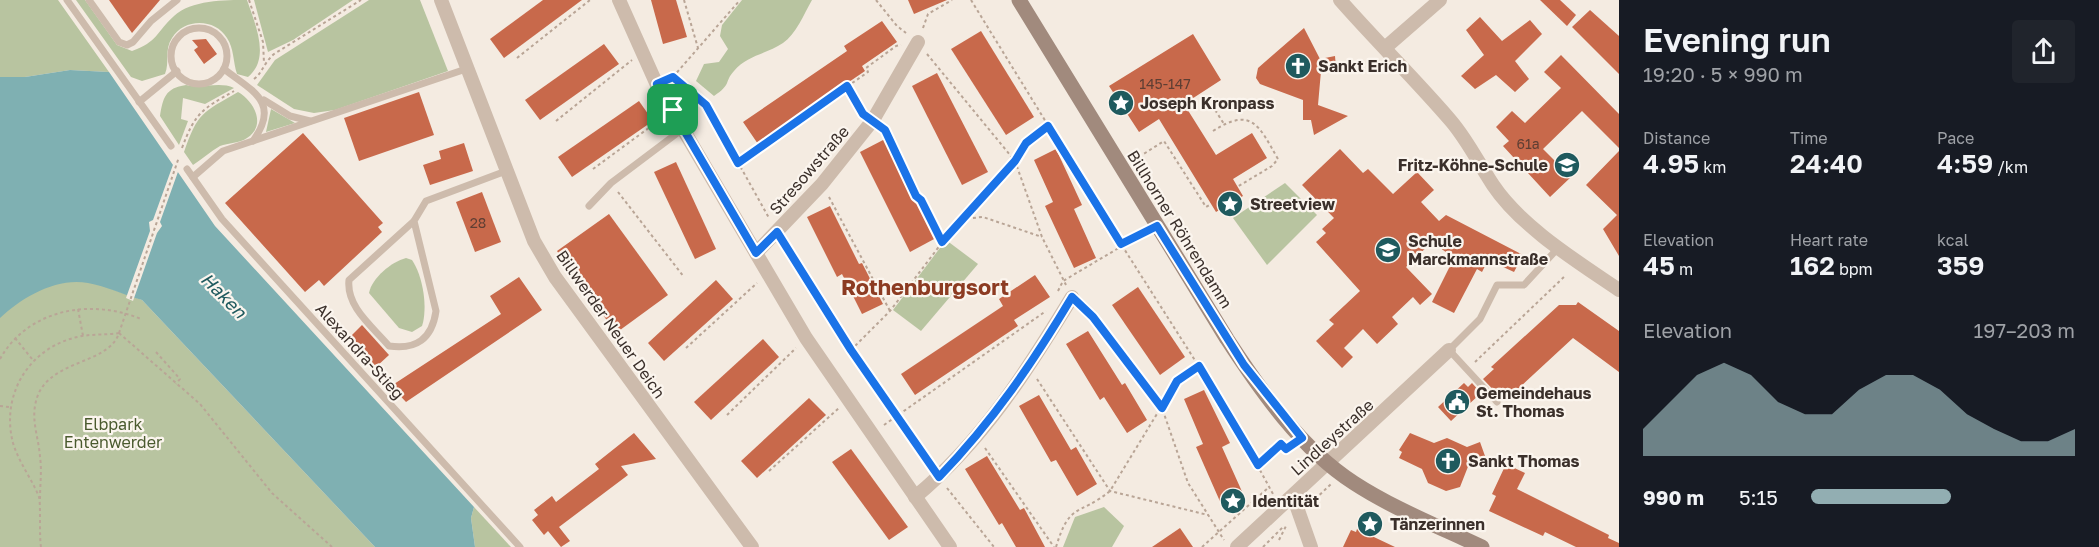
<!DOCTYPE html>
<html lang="en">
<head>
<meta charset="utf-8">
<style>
	:root { --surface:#171b24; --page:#20242c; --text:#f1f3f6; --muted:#9ea1a6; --accent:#92aeb2 }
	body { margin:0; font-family:"Golos Text",sans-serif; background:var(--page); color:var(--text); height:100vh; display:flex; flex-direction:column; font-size:22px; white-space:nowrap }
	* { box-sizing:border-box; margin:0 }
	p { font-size:20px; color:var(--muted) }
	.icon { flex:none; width:33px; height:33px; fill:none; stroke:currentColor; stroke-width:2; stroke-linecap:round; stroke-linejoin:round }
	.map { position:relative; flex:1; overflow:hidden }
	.panel { display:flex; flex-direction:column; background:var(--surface); width:480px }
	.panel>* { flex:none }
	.pin { position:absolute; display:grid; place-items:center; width:51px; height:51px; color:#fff; margin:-26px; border-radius:12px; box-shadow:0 3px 9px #0006 }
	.round { display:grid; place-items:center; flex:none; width:63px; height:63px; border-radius:6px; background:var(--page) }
	.headline { display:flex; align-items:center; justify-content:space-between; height:102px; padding:0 24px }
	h1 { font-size:33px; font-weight:600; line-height:45px }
	.metrics { display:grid; grid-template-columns:repeat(3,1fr); gap:9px; height:102px; padding:6px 24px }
	.metrics div { display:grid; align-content:center }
	.metrics b { font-size:26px; font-weight:600 }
	.metrics small { font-size:16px; font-weight:400 }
	.metrics p { font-size:16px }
	.chart { height:168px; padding:12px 24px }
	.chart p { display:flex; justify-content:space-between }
	.chart svg { width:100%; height:108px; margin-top:6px; fill:var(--accent); opacity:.7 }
	ul { padding:0 24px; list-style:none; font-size:20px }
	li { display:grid; grid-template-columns:96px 72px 1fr; align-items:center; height:45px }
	li i { height:15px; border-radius:8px; background:var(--accent) }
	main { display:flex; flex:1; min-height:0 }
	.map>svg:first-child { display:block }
	.green { fill:#b8c4a0 }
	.water { fill:#7fb0b2 }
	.pier { fill:#f4ebe1 }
	.building { fill:#c8694b }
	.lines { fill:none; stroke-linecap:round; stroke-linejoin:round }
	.path { stroke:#b9a596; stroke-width:2; stroke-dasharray:3 3; stroke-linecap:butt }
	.lane { stroke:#cdbbac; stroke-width:7 }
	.street { stroke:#cdbbac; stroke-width:14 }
	.secondary { stroke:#a18a7d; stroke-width:15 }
	.path-bridge { stroke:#b9a596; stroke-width:2; stroke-dasharray:3 3; stroke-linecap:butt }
	.route-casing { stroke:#fff; stroke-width:12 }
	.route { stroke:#1a73e8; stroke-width:8 }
	.labels { text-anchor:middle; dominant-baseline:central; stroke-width:4.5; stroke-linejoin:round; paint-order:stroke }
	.number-label { font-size:14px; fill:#5e3e33 }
	.poi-label { font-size:16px; font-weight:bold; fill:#3b302b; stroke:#fbf5ee; text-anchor:start }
	.street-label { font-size:16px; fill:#3b302b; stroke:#fbf5ee }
	.park-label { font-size:16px; fill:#4a5a2e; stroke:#fbf5ee }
	.water-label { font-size:18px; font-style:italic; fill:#1f5a5e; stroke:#fbf5ee }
	.district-label { font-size:22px; font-weight:bold; fill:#8c3b22; stroke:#fbf5ee }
</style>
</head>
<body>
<main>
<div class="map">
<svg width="1619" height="547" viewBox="0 0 1619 547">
	<rect width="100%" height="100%" fill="#f4ebe1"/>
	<!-- green -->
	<g class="green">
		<polygon points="0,0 58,0 109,72 70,70 25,77 0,77"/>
		<path d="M76 0H85L117 45 132 51C158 42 156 32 174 16 191 0 225 0 247 0 255 24 271 58 248 77L237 74C233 62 234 48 227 38 215 18 184 18 172 38 164 50 170 62 165 74L142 81 131 77Z"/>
		<polygon points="254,0 353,0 293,40 268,52"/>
		<polygon points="369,0 420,0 448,71 335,110 314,113 294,109 257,85 275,60"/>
		<path d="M742 0H812C804 14 796 34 783 43 767 54 747 55 734 71 724 82 732 84 714 96L696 81 704 64 719 62 728 49 720 36 722 25Z"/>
		<path d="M186 85C201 89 220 81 234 88L205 104 183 98 181 119 188 121 179 145 160 116C163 98 165 88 186 85Z"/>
		<path d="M238 92C254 101 267 125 247 138 240 143 228 143 220 146 211 151 202 159 193 165L184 152C198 112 202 113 238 92Z"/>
		<polygon points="271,109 295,123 266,132"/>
		<polygon points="1285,183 1317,215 1267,265 1233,218"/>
		<polygon points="946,240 978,264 921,331 893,310"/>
		<path d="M406 258 412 260C423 276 428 308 422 326L412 332 399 328 369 293C372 278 391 262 406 258Z"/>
		<polygon points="62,271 142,300 375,547 0,547 0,304"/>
		<polygon points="474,507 511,547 475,547 471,518"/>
		<polygon points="1104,507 1124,526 1112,547 1063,547 1075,517"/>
	</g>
	<!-- water -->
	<path class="water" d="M70 70 109 72 215 226 474 507 471 518 475 547H375L142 300C124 295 106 286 88 283 57 277 22 297 0 318V77H25Z"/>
	<!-- pier -->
	<polygon class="pier" points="174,162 179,169 160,222 162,226 157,233 133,301 126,298 150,231 149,222 153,220"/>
	<!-- building -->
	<g class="building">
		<polygon points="109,0 160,0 132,33"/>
		<polygon points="543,0 582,0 504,58 490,39"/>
		<polygon points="651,0 676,0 687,37 663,44"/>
		<polygon points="908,0 947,0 914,14"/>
		<polygon points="1540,0 1560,0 1576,15 1567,26"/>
		<polygon points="1590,10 1619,36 1619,74 1572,27"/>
		<polygon points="1480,17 1502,41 1530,20 1542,34 1515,61 1529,79 1515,92 1496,75 1475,89 1461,76 1484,55 1466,30"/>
		<polygon points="882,21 897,42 862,66 865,71 758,144 743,122 847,51 844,46"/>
		<polygon points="1304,28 1320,59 1335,56 1336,68 1321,71 1318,105 1348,116 1314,135 1311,120 1303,120 1303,100 1260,84 1256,78 1258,68"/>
		<polygon points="981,31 1034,117 1006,135 951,49"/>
		<polygon points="1193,34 1221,80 1184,104 1216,155 1252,133 1267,158 1233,179 1243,196 1216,212 1159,119 1139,132 1109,86"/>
		<polygon points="206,39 217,54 204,64 194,50 198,47 192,40"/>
		<polygon points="604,44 619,64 540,120 525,100"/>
		<polygon points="1561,55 1619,114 1619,148 1582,111 1543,149 1571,177 1550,197 1503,146 1509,141 1496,127 1512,111 1525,123 1561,88 1544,72"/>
		<polygon points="937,73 988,172 962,185 912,86"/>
		<polygon points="419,92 434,135 359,161 344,118"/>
		<polygon points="639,101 653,121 572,177 558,157"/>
		<polygon points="303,133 383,223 378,227 382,232 324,286 319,280 305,292 225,203"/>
		<polygon points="885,139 936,238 910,252 860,152"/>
		<polygon points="464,143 473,171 430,185 423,165 441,159 439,151"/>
		<polygon points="1056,149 1082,205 1074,209 1096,258 1074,268 1045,206 1053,202 1034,160"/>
		<polygon points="1340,149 1363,173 1368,169 1393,194 1417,172 1434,190 1421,202 1439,221 1446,215 1523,255 1514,272 1488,260 1482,272 1477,269 1454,313 1432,302 1454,258 1432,242 1406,267 1432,294 1420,305 1413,297 1392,317 1398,324 1377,344 1363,329 1344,348 1353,357 1342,368 1316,341 1334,324 1329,320 1360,291 1316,242 1326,233 1322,229 1334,218 1302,185"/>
		<polygon points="1619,151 1619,256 1603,229 1617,215 1586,185"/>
		<polygon points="676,162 716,249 695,259 654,172"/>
		<polygon points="482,192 501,242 475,252 456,202"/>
		<polygon points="830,206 859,264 862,263 883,304 862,314 842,274 837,277 807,217"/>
		<polygon points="609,214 668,295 616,333 557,251"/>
		<polygon points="1035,275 1050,297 1014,320 1018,326 915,395 901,374 1003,306 999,299"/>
		<polygon points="519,277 542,310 406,402 391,386 501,314 490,296"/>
		<polygon points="716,280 733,299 664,361 648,343"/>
		<polygon points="1138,287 1185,357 1160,375 1112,305"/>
		<polygon points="1578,302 1619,331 1619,372 1573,338 1507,399 1505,396 1502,399 1483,379 1494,369 1491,367 1559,305 1576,305"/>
		<polygon points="362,325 389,355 376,367 350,337"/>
		<polygon points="1088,331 1122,385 1125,383 1147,420 1127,433 1104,397 1100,400 1066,344"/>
		<polygon points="763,339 779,357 711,420 694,402"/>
		<polygon points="1464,383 1468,387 1472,383 1481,393 1451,421 1438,407"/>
		<polygon points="1204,390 1230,443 1222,447 1244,496 1222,506 1196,447 1203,444 1184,399"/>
		<polygon points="1039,395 1071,450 1076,447 1097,484 1077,496 1056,460 1051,462 1019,406"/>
		<polygon points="809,398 826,415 757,478 741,461"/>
		<polygon points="634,433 656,459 621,466 628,475 559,527 570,541 561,547 548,531 544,535 532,520 538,515 534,510 552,496 556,502 599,469 595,464"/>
		<polygon points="1410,433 1434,443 1447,438 1467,447 1480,442 1485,456 1471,459 1460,487 1446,491 1428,483 1422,469 1399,458 1402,452 1399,450"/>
		<polygon points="851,449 908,527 889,540 832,462"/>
		<polygon points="987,456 1020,510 1024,508 1045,547 1016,547 1002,523 999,525 965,469"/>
		<polygon points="1506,464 1525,473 1517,489 1609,535 1608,538 1619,543 1619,547 1576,547 1545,532 1543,536 1489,511 1496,496 1492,494"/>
		<polygon points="1180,528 1193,547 1152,547"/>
		<polygon points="1357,529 1395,547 1343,547 1351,530 1356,532"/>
	</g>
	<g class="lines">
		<!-- path -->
		<g class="path">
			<polyline points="249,0 263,42 264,63"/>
			<polyline points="684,0 698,48"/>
			<polyline points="876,0 897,26 906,33"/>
			<polyline points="971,0 1121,244 1231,417 1273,494"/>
			<polyline points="923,28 928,14 952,0"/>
			<polyline points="927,54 1015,161 1042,237 1066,285"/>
			<polyline points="517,58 590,0"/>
			<polyline points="673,77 706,105 769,218"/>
			<polyline points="673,77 740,0"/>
			<path d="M254 79C263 72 263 64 274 54L361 0"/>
			<polyline points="847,86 862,112"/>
			<polyline points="1212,105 1224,124"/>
			<polyline points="556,121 632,60"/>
			<polyline points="883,128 916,196 921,200 942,242"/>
			<path d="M1213 131C1252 106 1259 126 1278 159L1272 166 1237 187"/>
			<path d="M182 148C195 113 202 109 234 91"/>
			<polyline points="1134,160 1164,141 1206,207 1211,204"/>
			<polyline points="739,162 868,72 866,68 896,46 901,45"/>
			<polyline points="593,169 661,119"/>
			<polyline points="618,192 684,277"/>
			<polyline points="829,197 890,311"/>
			<polyline points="961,219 983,217 1042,237"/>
			<polyline points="784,243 851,350 930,464"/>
			<polyline points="1058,291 1063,281 1144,233"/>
			<polyline points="1082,306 1093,317 1162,408 1188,483 1224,540"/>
			<polyline points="78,309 83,336"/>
			<polyline points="119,333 200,404 272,493 332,547"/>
			<polyline points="15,338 32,359"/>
			<polyline points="686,348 757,283"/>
			<polyline points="851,350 890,311 960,219 1015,161 1026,143 1049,126"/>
			<polyline points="156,352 180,379 176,384"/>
			<path d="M0 359C28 309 91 298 141 319"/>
			<polyline points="1475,362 1565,276"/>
			<polyline points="1037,379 1110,491 1208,515"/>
			<polyline points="0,406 9,407"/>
			<polyline points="727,415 796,348"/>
			<polyline points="884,425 1046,311"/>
			<polyline points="985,448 1054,547"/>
			<polyline points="1258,465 1281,444 1286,449 1289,446"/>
			<polyline points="769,471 839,408"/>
			<polyline points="947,488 994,547"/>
			<path d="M40 499C40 485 42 470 40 457 39 440 32 423 35 406 42 358 108 367 119 333"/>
			<polyline points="1311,503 1331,484"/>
			<polyline points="1279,540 1287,524"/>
			<path d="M41 547C39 535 41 504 39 497 32 479 19 463 13 443 0 393 31 345 82 336 94 334 106 335 119 333"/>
			<path d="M1056 547C1070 501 1078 517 1110 491L1177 381 1199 366"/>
			<polyline points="1202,547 1269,487"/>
			<polyline points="1263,547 1284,526"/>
		</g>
		<!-- lane -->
		<g class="lane">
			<polyline points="67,0 171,146"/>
			<polyline points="89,0 119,42 127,45 133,42 151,21 177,0"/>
			<circle cx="199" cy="56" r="28"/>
			<path d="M224 69C252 91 281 102 253 141"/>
			<polyline points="264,100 290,116 310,121"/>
			<polyline points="139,102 177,71"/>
			<polyline points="187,169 222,219 520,547"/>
			<polyline points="193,177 223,151 466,69"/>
			<polyline points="589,206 611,183 684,128"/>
			<path d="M414 221 436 311C432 339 416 350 389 346 373 327 346 307 349 280L414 221 426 201 506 171"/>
			<polyline points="1497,402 1449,350 1480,319 1497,285 1524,285 1559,247"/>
		</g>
		<!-- street -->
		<g class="street">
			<polyline points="441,0 534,241 555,277 752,547"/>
			<polyline points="619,0 657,85 806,338 950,547"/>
			<path d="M1340 0C1376 41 1415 79 1451 121 1468 141 1479 164 1493 185 1521 227 1578 262 1619 290"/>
			<polyline points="1386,47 1440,0"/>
			<polyline points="756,253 822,184 873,120 918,42"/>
			<polyline points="1293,496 1311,547"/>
			<path d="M915 497C982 442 1027 371 1072 297"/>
			<polyline points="1237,547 1449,350"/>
		</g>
		<!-- secondary -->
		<path class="secondary" d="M1019 0 1227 339C1261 391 1301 449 1354 483 1394 509 1440 527 1482 547"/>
		<!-- path-bridge -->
		<polyline class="path-bridge" points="119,333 179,157"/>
	</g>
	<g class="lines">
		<!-- route casing -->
		<g class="route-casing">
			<path id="route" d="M673 77 706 105 738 163 847 86 863 114 885 130 916 196 921 200 942 242 1015 161 1026 143 1048 126 1121 244 1157 226 1244 365 1302 438 1286 449 1281 444 1258 465 1199 366 1177 381 1162 408 1093 317 1072 297C1032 364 993 421 939 477L851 350 777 232 756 253 657 84Z"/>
		</g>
		<!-- route -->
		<use href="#route" class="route"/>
	</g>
	<!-- icons -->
	<defs>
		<g id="church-disc" transform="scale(1.35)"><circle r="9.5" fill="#1f5a5e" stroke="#fbf5ee"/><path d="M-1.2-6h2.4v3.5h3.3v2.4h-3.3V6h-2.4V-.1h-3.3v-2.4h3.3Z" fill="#fff"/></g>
		<g id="sight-disc" transform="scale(1.35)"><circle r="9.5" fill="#1f5a5e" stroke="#fbf5ee"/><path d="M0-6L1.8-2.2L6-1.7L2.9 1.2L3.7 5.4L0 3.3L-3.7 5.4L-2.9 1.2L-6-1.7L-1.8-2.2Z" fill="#fff"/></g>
		<g id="school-disc" transform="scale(1.35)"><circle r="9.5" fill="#1f5a5e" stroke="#fbf5ee"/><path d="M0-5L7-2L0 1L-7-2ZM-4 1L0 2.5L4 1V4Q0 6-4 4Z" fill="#fff"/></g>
		<g id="civic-disc" transform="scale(1.35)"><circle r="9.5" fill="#1f5a5e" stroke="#fbf5ee"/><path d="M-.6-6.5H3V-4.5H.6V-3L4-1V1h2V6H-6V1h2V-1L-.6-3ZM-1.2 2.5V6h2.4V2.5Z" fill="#fff"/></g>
	</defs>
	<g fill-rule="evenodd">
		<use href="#church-disc" x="1298" y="66"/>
		<use href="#sight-disc" x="1121" y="103"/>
		<use href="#school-disc" x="1567" y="165"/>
		<use href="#sight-disc" x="1230" y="204"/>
		<use href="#school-disc" x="1388" y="250"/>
		<use href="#civic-disc" x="1457" y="402"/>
		<use href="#church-disc" x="1448" y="461"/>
		<use href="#sight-disc" x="1233" y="501"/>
		<use href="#sight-disc" x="1370" y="524"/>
	</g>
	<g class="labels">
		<!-- number labels -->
		<g class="number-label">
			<text x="1165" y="83">145-147</text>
			<text x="1528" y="143">61a</text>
			<text x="478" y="222">28</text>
		</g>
		<!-- poi labels -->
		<g class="poi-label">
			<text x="1318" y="66">Sankt Erich</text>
			<text x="1140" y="103">Joseph Kronpass</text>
			<text x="1548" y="165" text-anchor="end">Fritz-Köhne-Schule</text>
			<text x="1250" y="204">Streetview</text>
			<text x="1408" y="241">Schule<tspan x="1408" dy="18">Marckmannstraße</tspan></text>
			<text x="1476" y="393">Gemeindehaus<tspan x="1476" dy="18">St. Thomas</tspan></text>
			<text x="1468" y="461">Sankt Thomas</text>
			<text x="1252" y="501">Identität</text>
			<text x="1390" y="524">Tänzerinnen</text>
		</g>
		<!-- street labels -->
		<g class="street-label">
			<text transform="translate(809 170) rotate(-49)">Stresowstraße</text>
			<text transform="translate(1180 229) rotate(58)">Billhorner Röhrendamm</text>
			<text transform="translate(611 324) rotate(55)">Billwerder Neuer Deich</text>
			<text transform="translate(360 351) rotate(48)">Alexandra-Stieg</text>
			<text transform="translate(1332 437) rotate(-42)">Lindleystraße</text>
		</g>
		<!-- park labels -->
		<g class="park-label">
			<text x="113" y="424">Elbpark<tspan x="113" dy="18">Entenwerder</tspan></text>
		</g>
		<!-- water labels -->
		<g class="water-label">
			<text transform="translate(224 295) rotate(45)">Haken</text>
		</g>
		<!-- district labels -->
		<g class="district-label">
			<text x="925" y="286">Rothenburgsort</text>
		</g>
	</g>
</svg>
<div class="pin" style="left:673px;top:110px;background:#1e9e55"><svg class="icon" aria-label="arrive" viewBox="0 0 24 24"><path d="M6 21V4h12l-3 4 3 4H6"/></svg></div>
</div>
<section class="panel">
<div class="headline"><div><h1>Evening run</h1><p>19:20 · 5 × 990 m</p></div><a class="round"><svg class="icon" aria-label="share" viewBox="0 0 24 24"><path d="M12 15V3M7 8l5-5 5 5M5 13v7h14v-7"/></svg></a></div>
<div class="metrics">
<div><p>Distance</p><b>4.95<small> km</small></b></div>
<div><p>Time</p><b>24:40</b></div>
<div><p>Pace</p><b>4:59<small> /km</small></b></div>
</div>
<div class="metrics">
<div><p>Elevation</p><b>45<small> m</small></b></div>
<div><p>Heart rate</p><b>162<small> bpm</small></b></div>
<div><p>kcal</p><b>359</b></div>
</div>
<div class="chart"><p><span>Elevation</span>197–203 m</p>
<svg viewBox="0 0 160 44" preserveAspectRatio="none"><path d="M0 44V33L10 22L20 11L30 6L40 11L50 22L60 27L70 27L80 17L90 11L100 11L110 17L120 27L130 33L140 38L150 38L160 33V44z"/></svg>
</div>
<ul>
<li><b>990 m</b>5:15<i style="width:53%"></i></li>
</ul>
</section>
</main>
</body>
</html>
